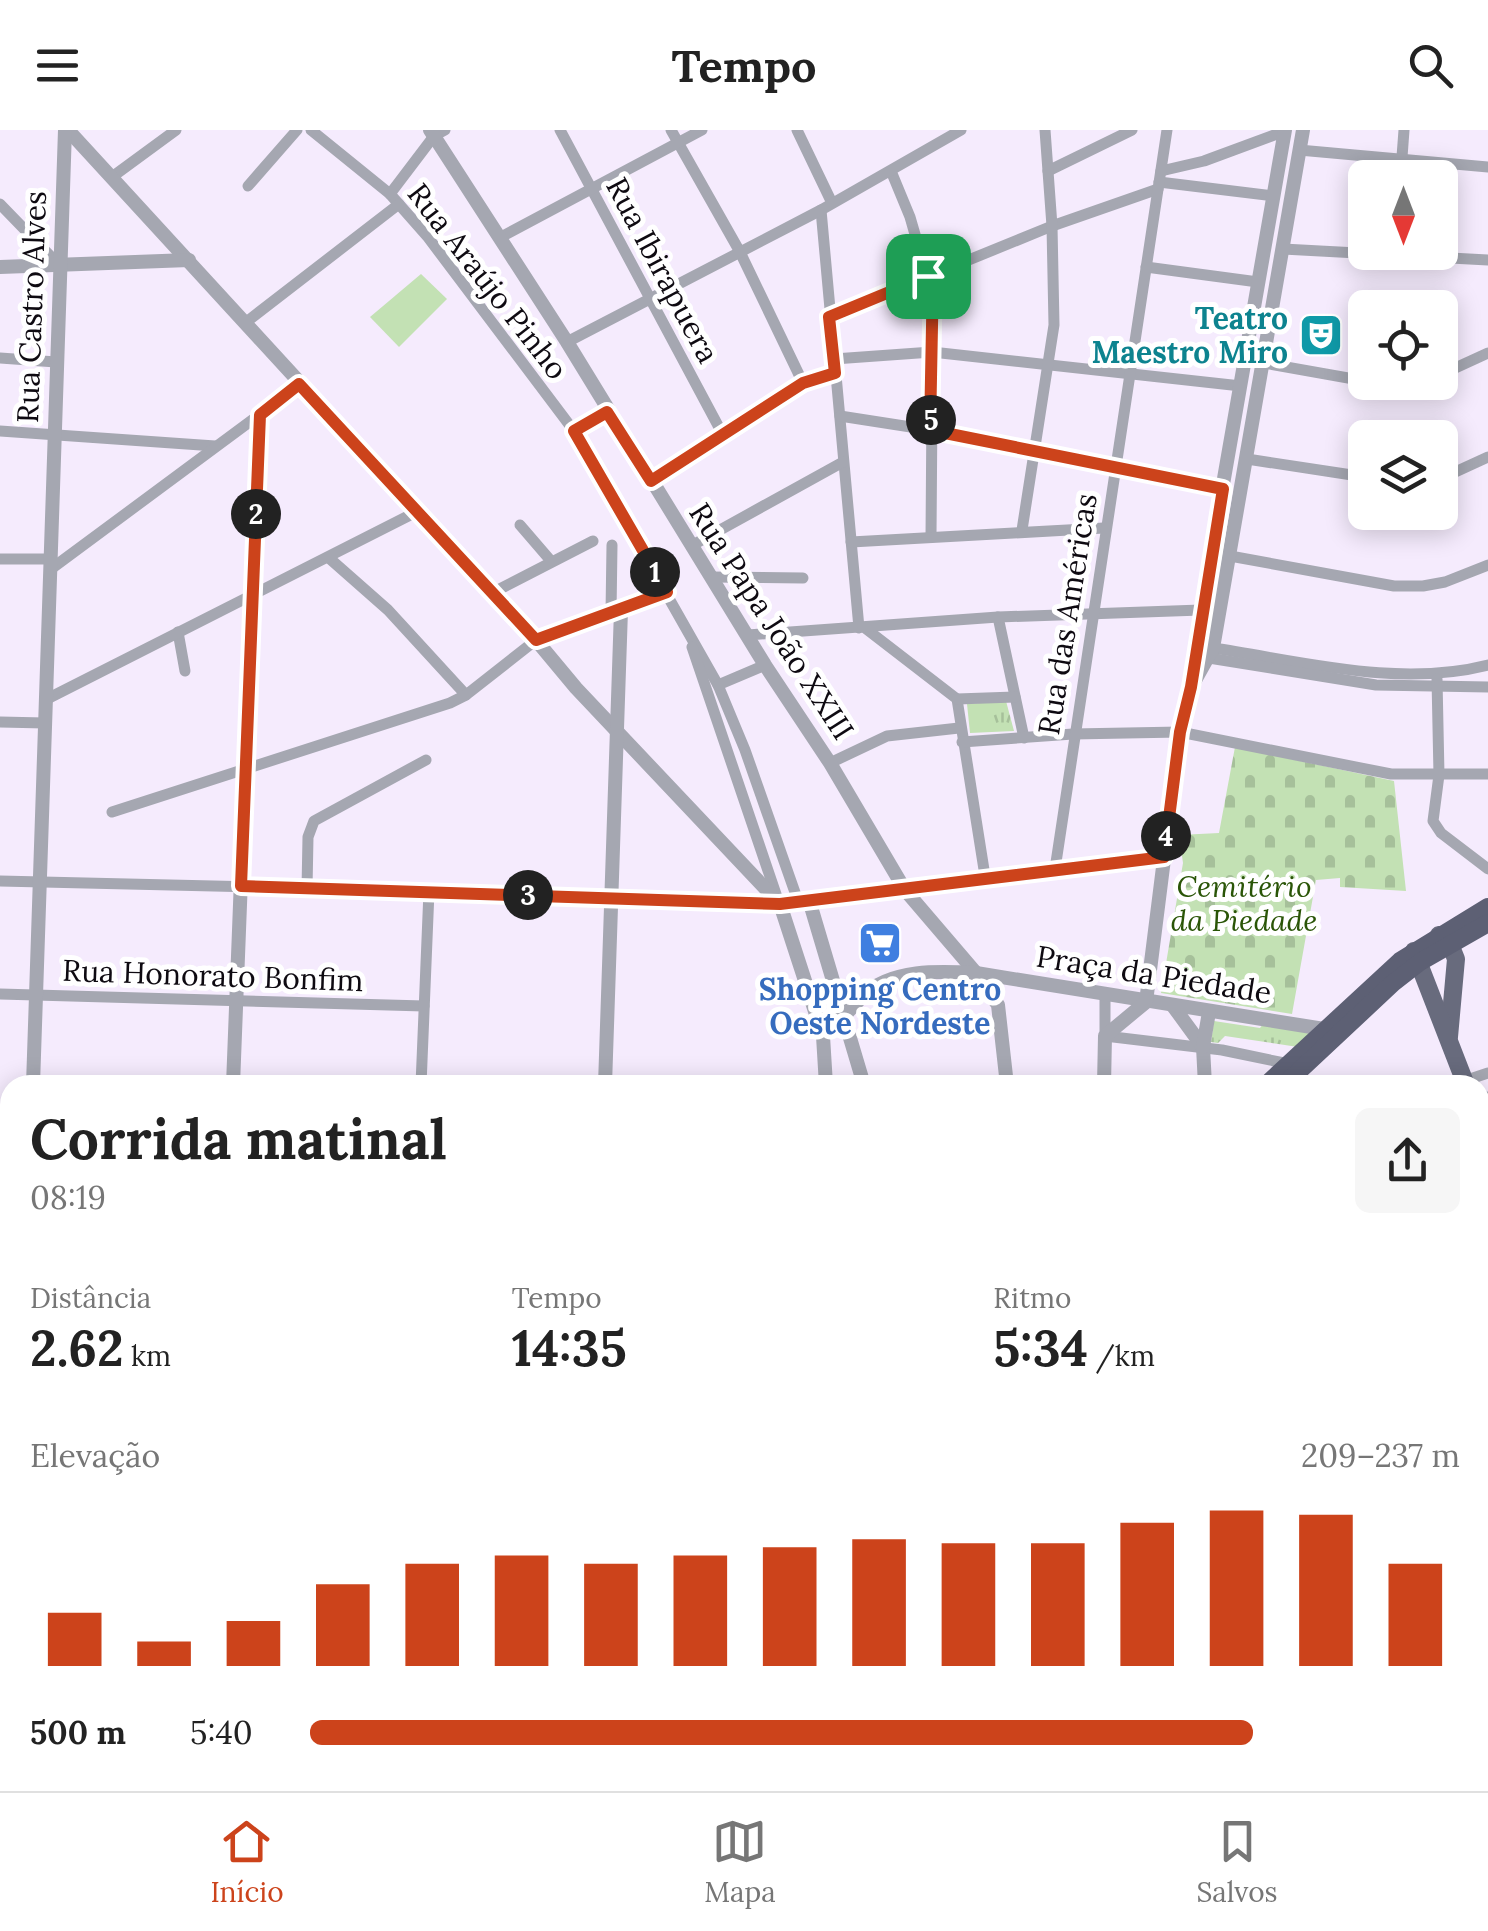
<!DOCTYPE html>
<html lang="pt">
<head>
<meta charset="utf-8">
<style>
	:root { --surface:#fff; --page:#f6f6f6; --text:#222; --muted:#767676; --line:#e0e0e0; --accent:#cc431b }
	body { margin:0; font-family:Lora,serif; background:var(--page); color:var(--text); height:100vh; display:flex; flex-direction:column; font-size:38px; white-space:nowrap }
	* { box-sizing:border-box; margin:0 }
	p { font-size:32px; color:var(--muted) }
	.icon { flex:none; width:55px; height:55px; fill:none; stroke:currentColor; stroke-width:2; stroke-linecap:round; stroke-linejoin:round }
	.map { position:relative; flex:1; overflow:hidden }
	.drawer { position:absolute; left:0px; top:945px; width:1490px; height:718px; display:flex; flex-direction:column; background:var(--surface); border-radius:30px 30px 0 0; box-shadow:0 5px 25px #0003 }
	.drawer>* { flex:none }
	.needle { width:65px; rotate:180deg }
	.tools { position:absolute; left:1348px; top:30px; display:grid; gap:20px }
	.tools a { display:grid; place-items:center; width:110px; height:110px; border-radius:15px; background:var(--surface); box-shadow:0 5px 25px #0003; font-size:50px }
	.pin { position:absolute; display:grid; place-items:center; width:85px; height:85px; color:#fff; margin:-42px; border-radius:20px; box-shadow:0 5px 15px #0006 }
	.km { position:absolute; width:50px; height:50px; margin:-25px; border-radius:50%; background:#222; color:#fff; font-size:28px; line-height:50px; text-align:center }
	.round { display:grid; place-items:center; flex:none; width:105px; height:105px; border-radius:15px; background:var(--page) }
	.head { display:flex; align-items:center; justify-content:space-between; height:170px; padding:0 30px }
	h1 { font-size:55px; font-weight:800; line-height:75px }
	.stats { display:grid; grid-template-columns:repeat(3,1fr); gap:15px; height:170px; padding:10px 30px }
	.stats div { display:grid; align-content:center }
	.stats b { font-size:50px; font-weight:800 }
	.stats small { font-size:28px; font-weight:400 }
	.stats p { font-size:28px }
	.chart { height:280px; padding:20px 30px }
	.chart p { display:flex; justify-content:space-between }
	.chart svg { width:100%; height:180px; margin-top:10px; stroke:var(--accent); stroke-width:6 }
	ul { padding:0 30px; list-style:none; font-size:32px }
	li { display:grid; grid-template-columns:160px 120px 1fr; align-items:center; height:75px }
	li i { height:25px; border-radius:12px; background:var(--accent) }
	header { display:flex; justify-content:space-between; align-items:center; height:130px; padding:0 30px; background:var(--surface); font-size:45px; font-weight:800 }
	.dock { display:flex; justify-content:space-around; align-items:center; height:140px; border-top:2px solid var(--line); background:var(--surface); font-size:28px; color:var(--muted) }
	.dock a { display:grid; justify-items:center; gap:5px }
	.dock .selected { color:var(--accent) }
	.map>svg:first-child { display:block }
	.grass { fill:url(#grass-tufts) }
	.cemetery { fill:url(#cemetery-stones) }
	.pitch { fill:#c3e1b4 }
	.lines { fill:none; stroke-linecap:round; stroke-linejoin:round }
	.minor { stroke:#a5a7b1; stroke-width:11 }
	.tertiary { stroke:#a5a7b1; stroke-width:14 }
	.primary { stroke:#686b7d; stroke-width:18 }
	.trunk { stroke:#5d6074; stroke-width:18 }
	.route-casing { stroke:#fff; stroke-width:20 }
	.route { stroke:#cc431b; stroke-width:12 }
	.labels { text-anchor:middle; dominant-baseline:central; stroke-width:10; stroke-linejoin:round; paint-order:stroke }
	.street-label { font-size:30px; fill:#0e0a11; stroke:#fff }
	.culture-label { font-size:30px; font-weight:bold; fill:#0d838f; stroke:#fff; text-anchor:end }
	.park-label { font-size:30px; font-style:italic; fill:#2a5507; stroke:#fff }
	.shop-label { font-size:30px; font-weight:bold; fill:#366cbe; stroke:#fff }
</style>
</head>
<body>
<header><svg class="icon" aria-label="menu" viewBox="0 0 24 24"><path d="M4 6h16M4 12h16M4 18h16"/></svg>Tempo<svg class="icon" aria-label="search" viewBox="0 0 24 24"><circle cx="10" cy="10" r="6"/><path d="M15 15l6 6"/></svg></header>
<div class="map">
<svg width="1488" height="1661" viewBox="0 0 1488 1661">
	<defs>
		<pattern id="grass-tufts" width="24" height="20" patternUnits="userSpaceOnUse" patternTransform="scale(2.5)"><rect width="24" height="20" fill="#c3e1b4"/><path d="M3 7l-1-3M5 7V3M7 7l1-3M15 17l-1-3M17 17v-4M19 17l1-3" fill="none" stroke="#a6c09a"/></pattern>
		<pattern id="cemetery-stones" width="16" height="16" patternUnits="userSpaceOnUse" patternTransform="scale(2.5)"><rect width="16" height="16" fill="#c3e1b4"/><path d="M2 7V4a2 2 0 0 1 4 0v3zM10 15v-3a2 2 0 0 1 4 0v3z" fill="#a6c09a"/></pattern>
	</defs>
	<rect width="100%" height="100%" fill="#f5ebfd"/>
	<!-- grass -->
	<g class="grass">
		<polygon points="1006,571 1014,601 970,603 967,574"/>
		<polygon points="1214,891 1260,898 1263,894 1314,901 1298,917 1225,906 1218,913 1211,912"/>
	</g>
	<!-- cemetery -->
	<polygon class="cemetery" points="1235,617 1394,651 1406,761 1340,757 1340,748 1316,750 1292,884 1161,863 1183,733 1179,705 1219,703"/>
	<!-- pitch -->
	<polygon class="pitch" points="421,144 447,169 399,217 370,187"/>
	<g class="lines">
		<!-- minor -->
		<g class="minor">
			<polyline points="311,0 390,64 427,106 574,301 718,555 745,620 798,771"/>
			<polyline points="560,0 722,303"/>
			<polyline points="671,0 740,122 803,253"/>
			<polyline points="797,0 832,73"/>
			<polyline points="1299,20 1488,37"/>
			<polyline points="1402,27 1404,0"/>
			<polyline points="891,41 910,87 927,146"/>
			<polyline points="1048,41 1132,0"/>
			<polyline points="1161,41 1204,31 1285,1"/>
			<polyline points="112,47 176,0"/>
			<polyline points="1159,52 1274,66"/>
			<polyline points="248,56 297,0"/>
			<polyline points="390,64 434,6 445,0"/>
			<polyline points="0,74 60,136"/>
			<polyline points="821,80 859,498"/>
			<polyline points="499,108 702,0"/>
			<polyline points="1283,119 1488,130"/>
			<polyline points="1146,137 1258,152"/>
			<polyline points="829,187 1052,96 1158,59"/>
			<polyline points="245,193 399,74"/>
			<polyline points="567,212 821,80 961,0"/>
			<polyline points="0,228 56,232"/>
			<polyline points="834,229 932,222 1241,256"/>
			<polyline points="1264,233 1365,251"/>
			<polyline points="1440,245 1488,223"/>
			<polyline points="1376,252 1393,256 1421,252"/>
			<polyline points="840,286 930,300 1223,359"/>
			<polyline points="0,301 215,316"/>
			<polyline points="574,301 607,282"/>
			<polyline points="1247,329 1365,347"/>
			<polyline points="1440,349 1488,327"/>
			<polyline points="651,351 803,253 835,243"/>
			<polyline points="520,395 551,431"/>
			<polyline points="1022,400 1054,195 1052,96 1045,0"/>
			<polyline points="931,407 933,144"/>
			<polyline points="851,412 1104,398"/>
			<polyline points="691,416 843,332"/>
			<polyline points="1230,426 1394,456 1423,456 1445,452 1488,435"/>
			<polyline points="329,428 388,480 466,565"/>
			<polyline points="0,429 51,429"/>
			<polyline points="51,439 259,285"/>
			<polyline points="710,447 803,448"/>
			<polyline points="492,463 593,411"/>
			<polyline points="611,483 612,415"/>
			<polyline points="998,487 1024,608"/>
			<polyline points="865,498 957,569 985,746"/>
			<polyline points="178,502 185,541"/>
			<polyline points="748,505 998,487 1201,480"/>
			<polyline points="692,517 778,770"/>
			<path d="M1213 518C1302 531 1398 558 1488 535"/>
			<polyline points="1209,528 1376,555 1488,557"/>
			<polyline points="1437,549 1439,645 1433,691 1441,703 1488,739"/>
			<polyline points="718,555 765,535"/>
			<polyline points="957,569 1015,567"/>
			<polyline points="45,570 418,381"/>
			<polyline points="0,592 45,593"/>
			<polyline points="962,612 1073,604 1180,602 1391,644 1488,644"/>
			<polyline points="830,633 887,606 959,598"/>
			<polyline points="112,682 450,573 466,565 536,510 667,463"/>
			<polyline points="1055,739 1167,0"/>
			<polyline points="0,751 429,761 780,774 1164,727"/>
			<polyline points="307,759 308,707 314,691 426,630"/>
			<polyline points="0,864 424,876"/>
			<polyline points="1105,864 1105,906 1222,920 1289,934"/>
			<polyline points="1464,951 1488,943"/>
			<polyline points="421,955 429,761"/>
			<polyline points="1480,970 1488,967"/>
			<polyline points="1480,1526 1488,1528"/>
			<polyline points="1453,1661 1455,1652"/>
		</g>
		<!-- tertiary -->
		<g class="tertiary">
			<polyline points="68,0 536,510 576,558 780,774 823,906 826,955"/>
			<polyline points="430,0 567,212 765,535 830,633 905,760 976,843 998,875 1007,955"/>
			<polyline points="0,137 189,130"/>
			<polyline points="1194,552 1213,518 1303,0"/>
			<polyline points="809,770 864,955"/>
			<polyline points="1173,876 1203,917 1205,955"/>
			<path d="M823 906C838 894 849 880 862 867 890 838 941 841 976 843L1324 899"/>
			<polyline points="1203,917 1209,882"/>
			<polyline points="33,955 65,0"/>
			<polyline points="233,955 259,285 299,254"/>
			<polyline points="605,955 621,480"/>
			<polyline points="1104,955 1105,906 1146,872 1180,602 1191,557 1201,480 1285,0"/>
			<polyline points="1480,1075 1488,1072"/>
			<polyline points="0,1171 10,1171"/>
			<polyline points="0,1313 10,1312"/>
			<polyline points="1480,1320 1488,1303"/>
			<polyline points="1480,1467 1488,1465"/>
			<polyline points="0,1482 10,1482"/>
			<polyline points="1097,1652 1132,1661"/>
			<polyline points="10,1661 10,1631"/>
			<polyline points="737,1661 737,1652"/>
			<polyline points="749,1661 749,1652"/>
			<polyline points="878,1661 880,1652"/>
			<polyline points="1015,1661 1016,1652"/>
			<polyline points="1356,1661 1358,1652"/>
		</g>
		<!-- primary -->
		<g class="primary">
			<polyline points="1439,805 1450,814 1456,829 1449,907"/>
			<polyline points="1414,821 1466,955"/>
			<polyline points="1480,989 1488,1009"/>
			<polyline points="0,1651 10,1652"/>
			<polyline points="37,1652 315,1661"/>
			<polyline points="393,1661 393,1652"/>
			<polyline points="582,1661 582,1652"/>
		</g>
		<!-- trunk -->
		<g class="trunk">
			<polyline points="1266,955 1400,831 1488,777"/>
			<polyline points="1284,955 1393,853 1420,832 1488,793"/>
			<polyline points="0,1006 10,1007"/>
			<polyline points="0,1037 10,1038"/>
		</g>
	</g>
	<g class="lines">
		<!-- route casing -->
		<g class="route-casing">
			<polygon id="route" points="933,144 930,300 1223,359 1191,557 1180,602 1164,727 780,774 241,756 260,285 299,254 536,510 667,462 574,301 607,282 651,351 803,253 835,243 829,187"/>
		</g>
		<!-- route -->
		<use href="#route" class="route"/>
	</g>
	<!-- icons -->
	<defs>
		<g id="theatre-square" transform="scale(2.25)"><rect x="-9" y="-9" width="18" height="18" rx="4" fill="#0f9aa8" stroke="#fff"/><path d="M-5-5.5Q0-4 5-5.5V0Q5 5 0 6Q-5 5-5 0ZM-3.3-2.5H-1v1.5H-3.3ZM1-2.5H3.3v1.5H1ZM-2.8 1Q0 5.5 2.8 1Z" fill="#fff"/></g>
		<g id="supermarket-square" transform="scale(2.25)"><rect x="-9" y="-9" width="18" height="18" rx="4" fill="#3f7fe0" stroke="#fff"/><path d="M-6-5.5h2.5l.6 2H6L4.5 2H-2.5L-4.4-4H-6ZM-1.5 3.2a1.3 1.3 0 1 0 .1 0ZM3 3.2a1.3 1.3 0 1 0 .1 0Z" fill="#fff"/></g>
	</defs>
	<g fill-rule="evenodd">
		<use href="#theatre-square" x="1321" y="205"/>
		<use href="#supermarket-square" x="880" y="813"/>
	</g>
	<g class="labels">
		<!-- street labels -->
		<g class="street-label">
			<text transform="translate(663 140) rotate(62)">Rua Ibirapuera</text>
			<text transform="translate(488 151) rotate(52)">Rua Araújo Pinho</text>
			<text transform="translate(31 177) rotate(-88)">Rua Castro Alves</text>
			<text transform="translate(1067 484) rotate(-81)">Rua das Américas</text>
			<text transform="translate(772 491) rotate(57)">Rua Papa João XXIII</text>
			<text transform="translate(1154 844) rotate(9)">Praça da Piedade</text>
			<text transform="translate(213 845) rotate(2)">Rua Honorato Bonfim</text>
		</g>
		<!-- culture labels -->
		<g class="culture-label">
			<text x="1288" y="188">Teatro<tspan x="1288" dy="34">Maestro Miro</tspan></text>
		</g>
		<!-- park labels -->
		<g class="park-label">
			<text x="1244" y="756">Cemitério<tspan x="1244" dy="34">da Piedade</tspan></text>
		</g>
		<!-- shop labels -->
		<g class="shop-label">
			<text x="880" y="859">Shopping Centro<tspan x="880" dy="34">Oeste Nordeste</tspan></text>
		</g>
	</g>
</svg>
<div class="tools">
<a><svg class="needle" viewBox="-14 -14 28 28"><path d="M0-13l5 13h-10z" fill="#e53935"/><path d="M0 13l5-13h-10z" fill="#767676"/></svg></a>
<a><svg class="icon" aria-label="locate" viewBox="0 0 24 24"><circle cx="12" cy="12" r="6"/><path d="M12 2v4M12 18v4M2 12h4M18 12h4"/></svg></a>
<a><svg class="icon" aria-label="layers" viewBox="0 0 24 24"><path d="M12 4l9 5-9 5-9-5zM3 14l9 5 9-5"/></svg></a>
</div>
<div class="pin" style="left:928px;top:146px;background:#1e9e55"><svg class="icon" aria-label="arrive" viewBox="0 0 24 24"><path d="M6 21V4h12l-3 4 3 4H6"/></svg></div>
<b class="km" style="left:655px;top:442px">1</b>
<b class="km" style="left:256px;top:384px">2</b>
<b class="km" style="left:528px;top:765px">3</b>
<b class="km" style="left:1166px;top:706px">4</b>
<b class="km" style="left:931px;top:290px">5</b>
<section class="drawer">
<div class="head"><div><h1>Corrida matinal</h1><p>08:19</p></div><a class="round"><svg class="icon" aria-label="share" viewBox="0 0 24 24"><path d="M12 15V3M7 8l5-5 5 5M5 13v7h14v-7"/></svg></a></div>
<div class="stats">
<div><p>Distância</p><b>2.62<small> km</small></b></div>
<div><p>Tempo</p><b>14:35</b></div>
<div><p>Ritmo</p><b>5:34<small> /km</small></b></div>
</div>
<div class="chart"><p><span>Elevação</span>209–237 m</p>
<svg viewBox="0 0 160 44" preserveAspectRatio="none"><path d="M5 44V31M15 44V38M25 44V33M35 44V24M45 44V19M55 44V17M65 44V19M75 44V17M85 44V15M95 44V13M105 44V14M115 44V14M125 44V9M135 44V6M145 44V7M155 44V19"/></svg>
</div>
<ul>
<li><b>500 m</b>5:40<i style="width:82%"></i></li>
</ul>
</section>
</div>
<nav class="dock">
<a class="selected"><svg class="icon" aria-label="home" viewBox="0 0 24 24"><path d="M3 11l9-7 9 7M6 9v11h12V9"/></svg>Início</a>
<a><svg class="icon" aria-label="map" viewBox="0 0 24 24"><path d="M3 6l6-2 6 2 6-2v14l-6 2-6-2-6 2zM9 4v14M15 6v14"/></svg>Mapa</a>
<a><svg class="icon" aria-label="saved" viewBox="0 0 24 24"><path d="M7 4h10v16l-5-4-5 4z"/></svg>Salvos</a>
</nav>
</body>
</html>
